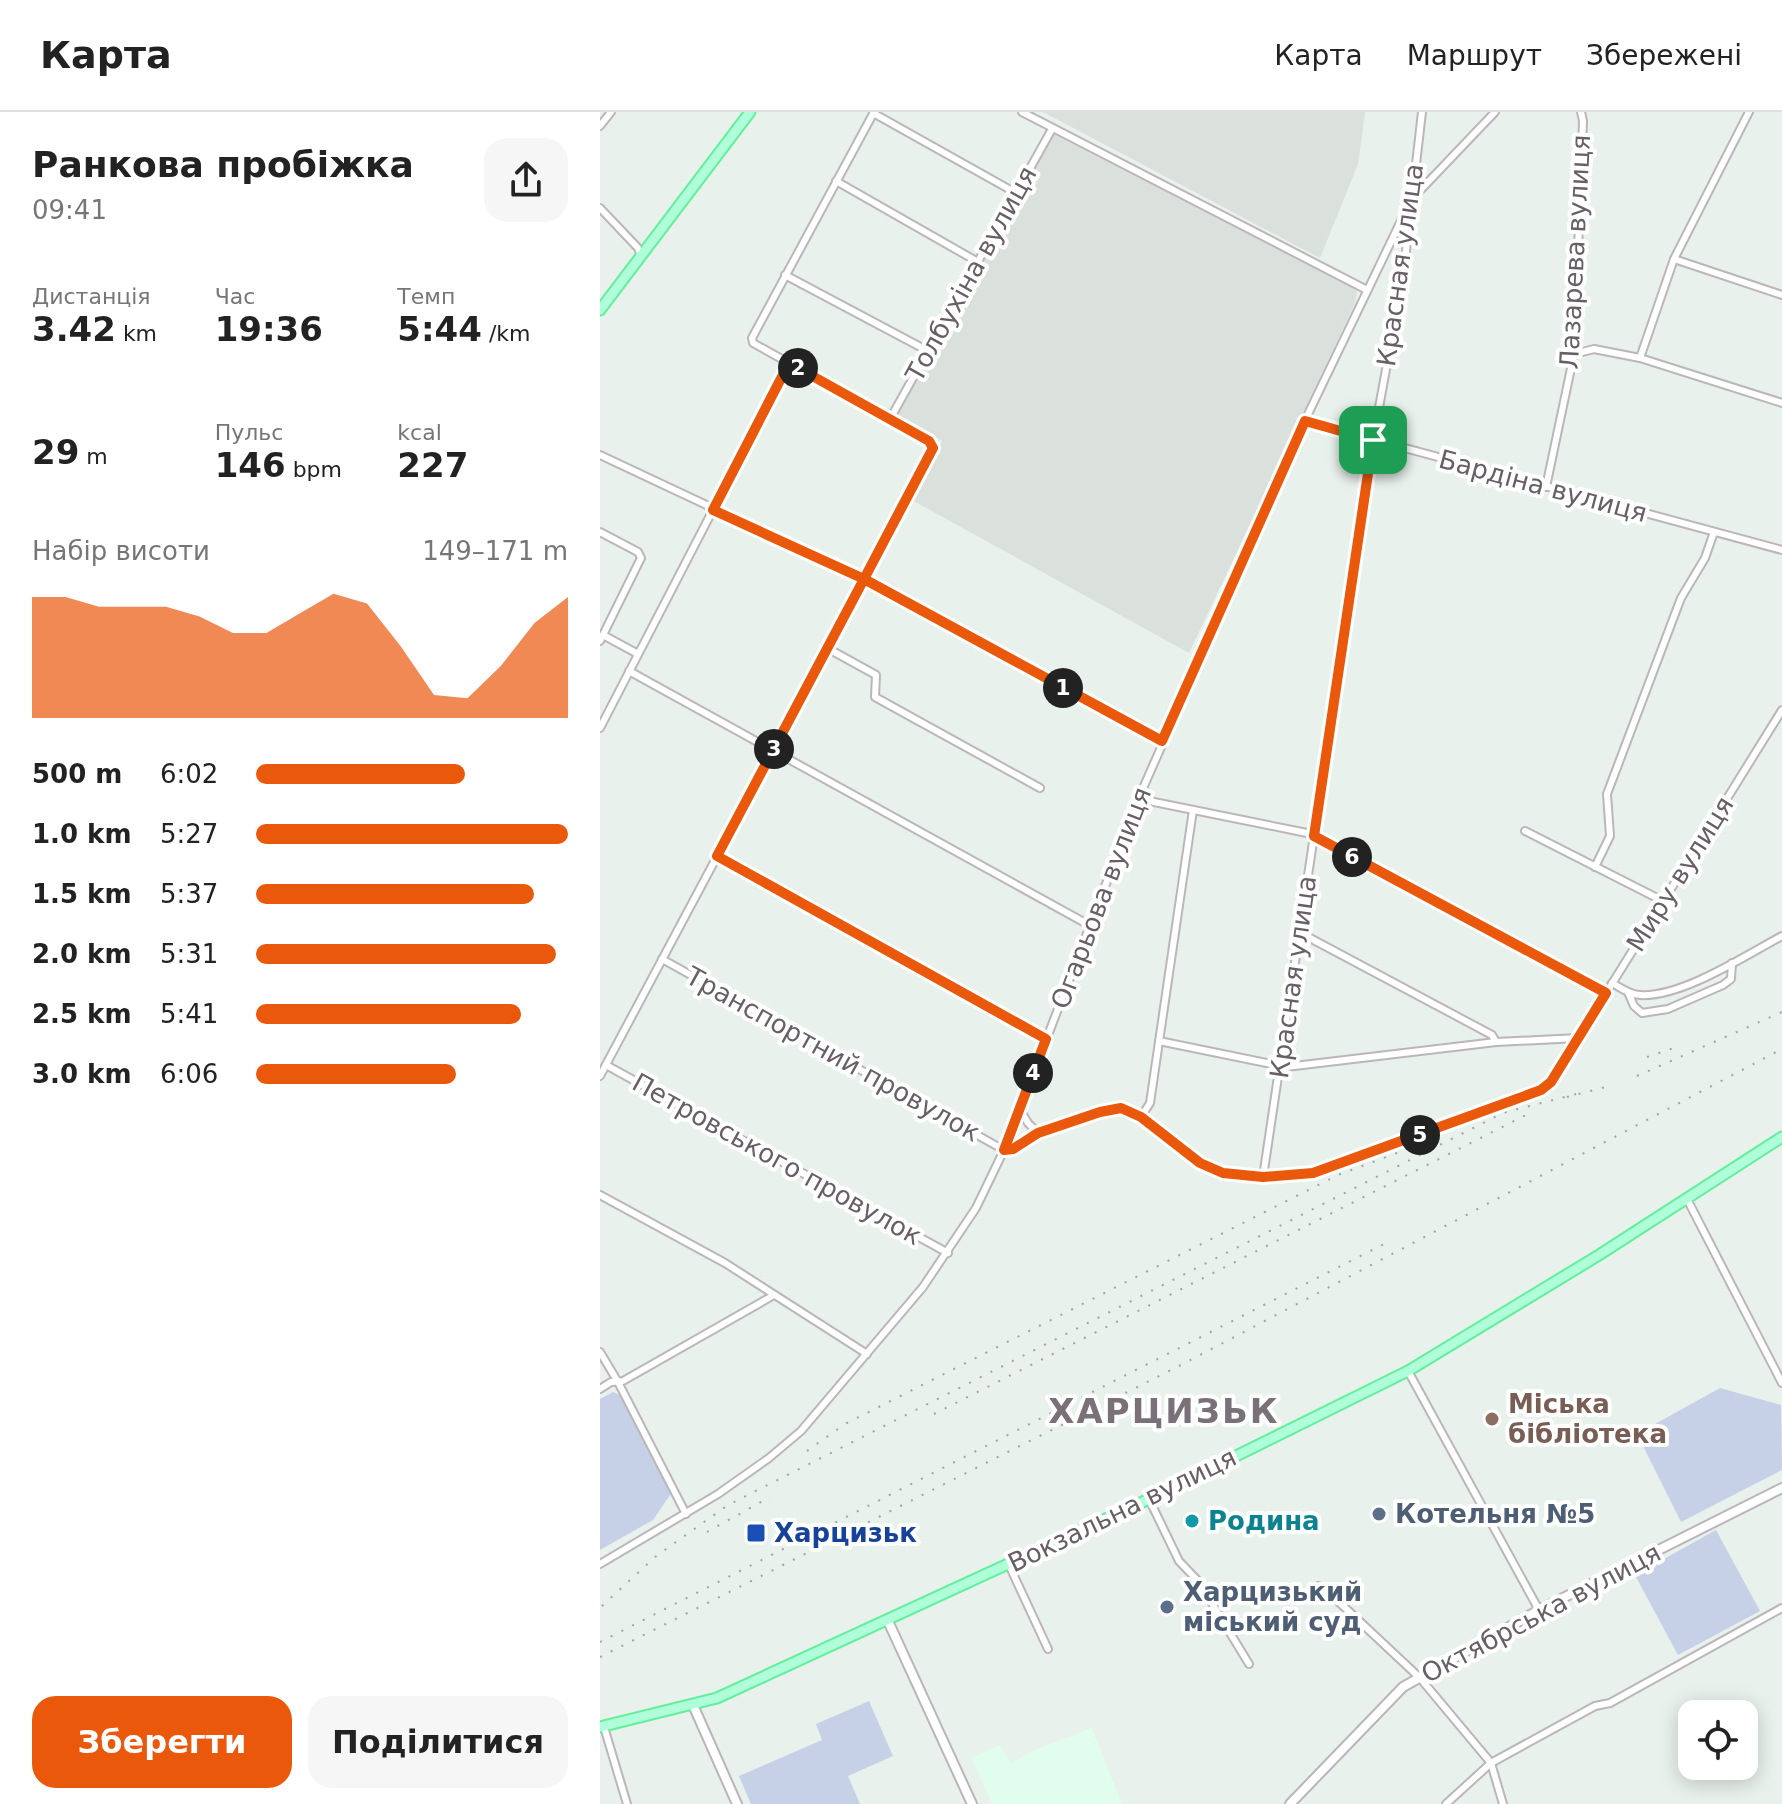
<!DOCTYPE html>
<html lang="uk">
<head>
<meta charset="utf-8">
<style>
	:root { --surface:#fff; --page:#f6f6f6; --text:#222; --muted:#767676; --line:#e0e0e0; --accent:#ea580c }
	body { margin:0; font-family:"DejaVu Sans",sans-serif; background:var(--page); color:var(--text); height:100vh; display:flex; flex-direction:column; font-size:30px; white-space:nowrap }
	* { box-sizing:border-box; margin:0 }
	p { font-size:26px; color:var(--muted) }
	.icon { flex:none; width:44px; height:44px; fill:none; stroke:currentColor; stroke-width:2; stroke-linecap:round; stroke-linejoin:round }
	.map { position:relative; flex:1; overflow:hidden }
	.side { display:flex; flex-direction:column; background:var(--surface); width:600px }
	.side>* { flex:none }
	.fabs { position:absolute; left:1078px; top:1588px; display:grid; gap:16px }
	.fabs a { display:grid; place-items:center; width:80px; height:80px; border-radius:16px; background:var(--surface); box-shadow:0 4px 20px #0003; font-size:40px }
	.pin { position:absolute; display:grid; place-items:center; width:68px; height:68px; color:#fff; margin:-34px; border-radius:16px; box-shadow:0 4px 12px #0006 }
	.km { position:absolute; width:40px; height:40px; margin:-20px; border-radius:50%; background:#222; color:#fff; font-size:22px; line-height:40px; text-align:center }
	.round { display:grid; place-items:center; flex:none; width:84px; height:84px; border-radius:24px; background:var(--page) }
	.summary { display:flex; align-items:center; justify-content:space-between; height:136px; padding:0 32px }
	h1 { font-size:36px; font-weight:800; line-height:60px }
	.figures { display:grid; grid-template-columns:repeat(3,1fr); gap:12px; height:136px; padding:8px 32px }
	.figures div { display:grid; align-content:center }
	.figures b { font-size:34px; font-weight:800 }
	.figures small { font-size:22px; font-weight:400 }
	.figures p { font-size:22px }
	.chart { height:224px; padding:16px 32px }
	.chart p { display:flex; justify-content:space-between }
	.chart svg { width:100%; height:144px; margin-top:8px; fill:var(--accent); opacity:.7 }
	.button { display:flex; gap:16px; margin-top:auto; padding:16px 32px }
	.button a { flex:1; height:92px; border-radius:24px; background:var(--accent); color:#fff; font-size:32px; font-weight:800; line-height:92px; text-align:center }
	.button a+a { background:var(--page); color:var(--text) }
	ul { padding:0 32px; list-style:none; font-size:26px }
	li { display:grid; grid-template-columns:128px 96px 1fr; align-items:center; height:60px }
	li i { height:20px; border-radius:10px; background:var(--accent) }
	header { display:flex; align-items:center; gap:48px; box-sizing:border-box; height:112px; padding:0 40px; background:var(--surface); border-bottom:2px solid var(--line) }
	header strong { font-size:38px }
	nav { display:flex; gap:44px; margin-inline-start:auto; font-size:28px }
	main { display:flex; flex:1; min-height:0 }
	.map>svg:first-child { display:block }
	.commercial { fill:#e0fded }
	.industrial { fill:#dae0dc }
	.green { fill:#c6d0e7 }
	.lines { fill:none; stroke-linecap:round; stroke-linejoin:round }
	.street-casing { stroke:#bcb5ba; stroke-width:10 }
	.secondary-casing { stroke:#bcb4ba; stroke-width:12 }
	.primary-casing { stroke:#63ef9c; stroke-width:13 }
	.street { stroke:#fff; stroke-width:6 }
	.secondary { stroke:#fff; stroke-width:8 }
	.primary { stroke:#b0fdd9; stroke-width:9 }
	.rail { stroke:#a4a1a3; stroke-width:2; stroke-dasharray:2 10; stroke-linecap:butt }
	.route-casing { stroke:#fff; stroke-width:16 }
	.route { stroke:#ea580c; stroke-width:10 }
	.education-dot { fill:#8d6e63; stroke:#fff; stroke-width:3 }
	.service-dot { fill:#5c6f8a; stroke:#fff; stroke-width:3 }
	.culture-dot { fill:#0f9aa8; stroke:#fff; stroke-width:3 }
	.transit-dot { fill:#1a4fb4; stroke:#fff; stroke-width:3 }
	.labels { text-anchor:middle; dominant-baseline:central; stroke-width:8; stroke-linejoin:round; paint-order:stroke }
	.street-label { font-size:26px; fill:#685f66; stroke:#fff }
	.education-label { font-size:26px; font-weight:bold; fill:#785e54; stroke:#fff; text-anchor:start }
	.service-label { font-size:26px; font-weight:bold; fill:#4e5e75; stroke:#fff; text-anchor:start }
	.culture-label { font-size:26px; font-weight:bold; fill:#0d838f; stroke:#fff; text-anchor:start }
	.transit-label { font-size:26px; font-weight:bold; fill:#164399; stroke:#fff; text-anchor:start }
	.district-label { font-size:34px; font-weight:bold; letter-spacing:2px; fill:#7a7078; stroke:#fff }
</style>
</head>
<body>
<header>
<strong>Карта</strong>
<nav><a>Карта</a><a>Маршрут</a><a>Збережені</a></nav>
</header>
<main>
<section class="side">
<div class="summary"><div><h1>Ранкова пробіжка</h1><p>09:41</p></div><a class="round"><svg class="icon" aria-label="share" viewBox="0 0 24 24"><path d="M12 15V3M7 8l5-5 5 5M5 13v7h14v-7"/></svg></a></div>
<div class="figures">
<div><p>Дистанція</p><b>3.42<small> km</small></b></div>
<div><p>Час</p><b>19:36</b></div>
<div><p>Темп</p><b>5:44<small> /km</small></b></div>
</div>
<div class="figures">
<div><b>29<small> m</small></b></div>
<div><p>Пульс</p><b>146<small> bpm</small></b></div>
<div><p>kcal</p><b>227</b></div>
</div>
<div class="chart"><p><span>Набір висоти</span>149–171 m</p>
<svg viewBox="0 0 160 44" preserveAspectRatio="none"><path d="M0 44V7L10 7L20 10L30 10L40 10L50 13L60 18L70 18L80 12L90 6L100 9L110 22L120 37L130 38L140 28L150 15L160 7V44z"/></svg>
</div>
<ul>
<li><b>500 m</b>6:02<i style="width:67%"></i></li>
<li><b>1.0 km</b>5:27<i style="width:100%"></i></li>
<li><b>1.5 km</b>5:37<i style="width:89%"></i></li>
<li><b>2.0 km</b>5:31<i style="width:96%"></i></li>
<li><b>2.5 km</b>5:41<i style="width:85%"></i></li>
<li><b>3.0 km</b>6:06<i style="width:64%"></i></li>
</ul>
<div class="button"><a>Зберегти</a><a>Поділитися</a></div>
</section>
<div class="map">
<svg width="1182" height="1692" viewBox="0 0 1182 1692">
	<rect width="100%" height="100%" fill="#e8f1ec"/>
	<!-- commercial -->
	<polygon class="commercial" points="492,1616 522,1692 392,1692 371,1646 400,1633 411,1651 434,1638"/>
	<!-- industrial -->
	<g class="industrial">
		<polygon points="443,0 765,0 758,52 720,146"/>
		<polygon points="453,22 751,174 757,180 755,191 589,541 310,387 342,329 295,302"/>
	</g>
	<!-- green -->
	<g class="green">
		<polygon points="1120,1276 1181,1293 1182,1358 1081,1410 1037,1322"/>
		<polygon points="13,1280 20,1283 70,1379 70,1383 53,1408 0,1438 0,1287"/>
		<polygon points="1116,1418 1160,1499 1078,1543 1035,1463"/>
		<polygon points="269,1589 293,1644 248,1664 260,1692 151,1692 139,1664 222,1628 216,1612"/>
	</g>
	<g class="lines">
		<!-- street casing -->
		<g class="street-casing">
			<g id="street">
				<polyline points="422,0 767,178"/>
				<polyline points="273,1 416,81"/>
				<polyline points="0,14 11,0"/>
				<polyline points="236,69 378,150"/>
				<polyline points="0,96 38,136 41,144"/>
				<polyline points="1074,147 1182,183"/>
				<polyline points="185,163 328,239"/>
				<polyline points="974,242 994,237 1040,246 1182,291"/>
				<polyline points="1040,246 1074,147 1149,0"/>
				<polyline points="290,307 452,17"/>
				<polyline points="705,309 1182,438"/>
				<polyline points="0,343 264,467 562,629"/>
				<polyline points="946,375 974,242 983,9 981,0"/>
				<polyline points="0,420 38,440 41,446 0,529"/>
				<polyline points="3,523 38,542"/>
				<polyline points="227,536 276,563 275,585 440,676"/>
				<polyline points="29,559 489,813"/>
				<polyline points="0,616 189,251"/>
				<polyline points="540,683 554,690 707,721 1006,881"/>
				<polyline points="925,719 1063,789"/>
				<polyline points="117,744 446,927"/>
				<polyline points="995,755 1010,724 1007,682 1081,486 1105,446 1114,420"/>
				<polyline points="699,825 708,825 892,923 896,930"/>
				<polyline points="62,847 404,1038 413,1037 438,1021"/>
				<path d="M1012 871C1021 876 1030 883 1040 883 1081 886 1146 843 1182 824"/>
				<polyline points="1028,880 1034,894 1042,901 1068,897 1123,873 1131,867 1132,851"/>
				<polyline points="559,929 686,955 896,930 979,926"/>
				<polyline points="6,953 348,1141"/>
				<polyline points="0,964 332,341 333,336 329,329 153,231 152,226 274,0"/>
				<polyline points="419,996 428,1011 438,1021 500,1000 521,996 541,1005 600,1051 623,1061 663,1065 713,1061 930,984 951,970 1182,598"/>
				<polyline points="541,1005 550,991 593,698"/>
				<polyline points="663,1065 773,328 803,165 822,0"/>
				<polyline points="0,1083 125,1151 267,1242"/>
				<polyline points="1087,1087 1182,1271"/>
				<polyline points="0,1240 18,1270 86,1402"/>
				<polyline points="808,1259 939,1498"/>
				<polyline points="0,1277 11,1270 23,1269 174,1183"/>
				<polyline points="549,1387 579,1449 599,1470 649,1552"/>
				<polyline points="0,1452 118,1382 169,1346 201,1319 323,1175 376,1096 404,1038 540,683 709,300 811,88 895,0"/>
				<polyline points="409,1453 448,1537"/>
				<polyline points="718,1474 724,1476 820,1566 891,1651 903,1692"/>
				<polyline points="4,1615 27,1692"/>
				<polyline points="846,1692 891,1651 995,1594 1010,1591 1182,1496"/>
			</g>
		</g>
		<!-- secondary casing -->
		<g class="secondary-casing">
			<g id="secondary">
				<polyline points="288,1509 372,1692"/>
				<polyline points="93,1593 137,1692"/>
				<polyline points="690,1692 803,1575 939,1498 1182,1376"/>
			</g>
		</g>
		<!-- primary casing -->
		<g class="primary-casing">
			<g id="primary">
				<polyline points="0,198 150,0"/>
				<polyline points="0,1615 117,1586 549,1387 808,1259 999,1143 1182,1025"/>
			</g>
		</g>
		<!-- street -->
		<use href="#street" class="street"/>
		<!-- secondary -->
		<use href="#secondary" class="secondary"/>
		<!-- primary -->
		<use href="#primary" class="primary"/>
		<!-- rail -->
		<g class="rail">
			<polyline points="1047,945 1077,935"/>
			<polyline points="1037,964 1182,900"/>
			<polyline points="967,985 1006,975"/>
			<polyline points="334,1302 930,1001"/>
			<polyline points="207,1339 245,1312 738,1063 821,1032"/>
			<polyline points="107,1420 170,1385"/>
			<polyline points="2,1494 55,1445 128,1393 903,1001 976,982"/>
			<polyline points="0,1530 788,1130"/>
			<polyline points="0,1545 581,1253 1182,937"/>
		</g>
	</g>
	<g class="lines">
		<!-- route casing -->
		<g class="route-casing">
			<polyline id="route" points="773,328 705,309 562,629 264,467 333,336 329,329 189,251 113,398 264,467 117,744 446,927 404,1038 413,1037 438,1021 500,1000 521,996 541,1005 600,1051 623,1061 663,1065 713,1061 941,978 951,970 1006,881 714,724 773,328"/>
		</g>
		<!-- route -->
		<use href="#route" class="route"/>
	</g>
	<!-- markers -->
	<circle class="education-dot" cx="892" cy="1307" r="8"/>
	<g class="service-dot">
		<circle cx="779" cy="1402" r="8"/>
		<circle cx="567" cy="1495" r="8"/>
	</g>
	<circle class="culture-dot" cx="592" cy="1409" r="8"/>
	<rect class="transit-dot" x="146" y="1411" width="20" height="20" rx="4"/>
	<g class="labels">
		<!-- street labels -->
		<g class="street-label">
			<text transform="translate(975 140) rotate(-87)">Лазарева вулиця</text>
			<text transform="translate(800 153) rotate(-82)">Красная улица</text>
			<text transform="translate(371 162) rotate(-61)">Толбухіна вулиця</text>
			<text transform="translate(943 374) rotate(15)">Бардіна вулиця</text>
			<text transform="translate(1080 762) rotate(-58)">Миру вулиця</text>
			<text transform="translate(501 786) rotate(-69)">Огарьова вулиця</text>
			<text transform="translate(693 865) rotate(-82)">Красная улица</text>
			<text transform="translate(233 942) rotate(29)">Транспортний провулок</text>
			<text transform="translate(177 1047) rotate(29)">Петровського провулок</text>
			<text transform="translate(522 1398) rotate(-26)">Вокзальна вулиця</text>
			<text transform="translate(941 1501) rotate(-28)">Октябрська вулиця</text>
		</g>
		<!-- education labels -->
		<g class="education-label">
			<text x="908" y="1292">Міська<tspan x="908" dy="30">бібліотека</tspan></text>
		</g>
		<!-- service labels -->
		<g class="service-label">
			<text x="795" y="1402">Котельня №5</text>
			<text x="583" y="1480">Харцизький<tspan x="583" dy="30">міський суд</tspan></text>
		</g>
		<!-- culture labels -->
		<g class="culture-label">
			<text x="608" y="1409">Родина</text>
		</g>
		<!-- transit labels -->
		<g class="transit-label">
			<text x="174" y="1421">Харцизьк</text>
		</g>
		<!-- district labels -->
		<g class="district-label">
			<text x="564" y="1299">ХАРЦИЗЬК</text>
		</g>
	</g>
</svg>
<div class="fabs">
<a><svg class="icon" aria-label="locate" viewBox="0 0 24 24"><circle cx="12" cy="12" r="6"/><path d="M12 2v4M12 18v4M2 12h4M18 12h4"/></svg></a>
</div>
<div class="pin" style="left:773px;top:328px;background:#1e9e55"><svg class="icon" aria-label="arrive" viewBox="0 0 24 24"><path d="M6 21V4h12l-3 4 3 4H6"/></svg></div>
<b class="km" style="left:463px;top:576px">1</b>
<b class="km" style="left:198px;top:256px">2</b>
<b class="km" style="left:174px;top:637px">3</b>
<b class="km" style="left:433px;top:961px">4</b>
<b class="km" style="left:820px;top:1023px">5</b>
<b class="km" style="left:752px;top:745px">6</b>
</div>
</main>
</body>
</html>
